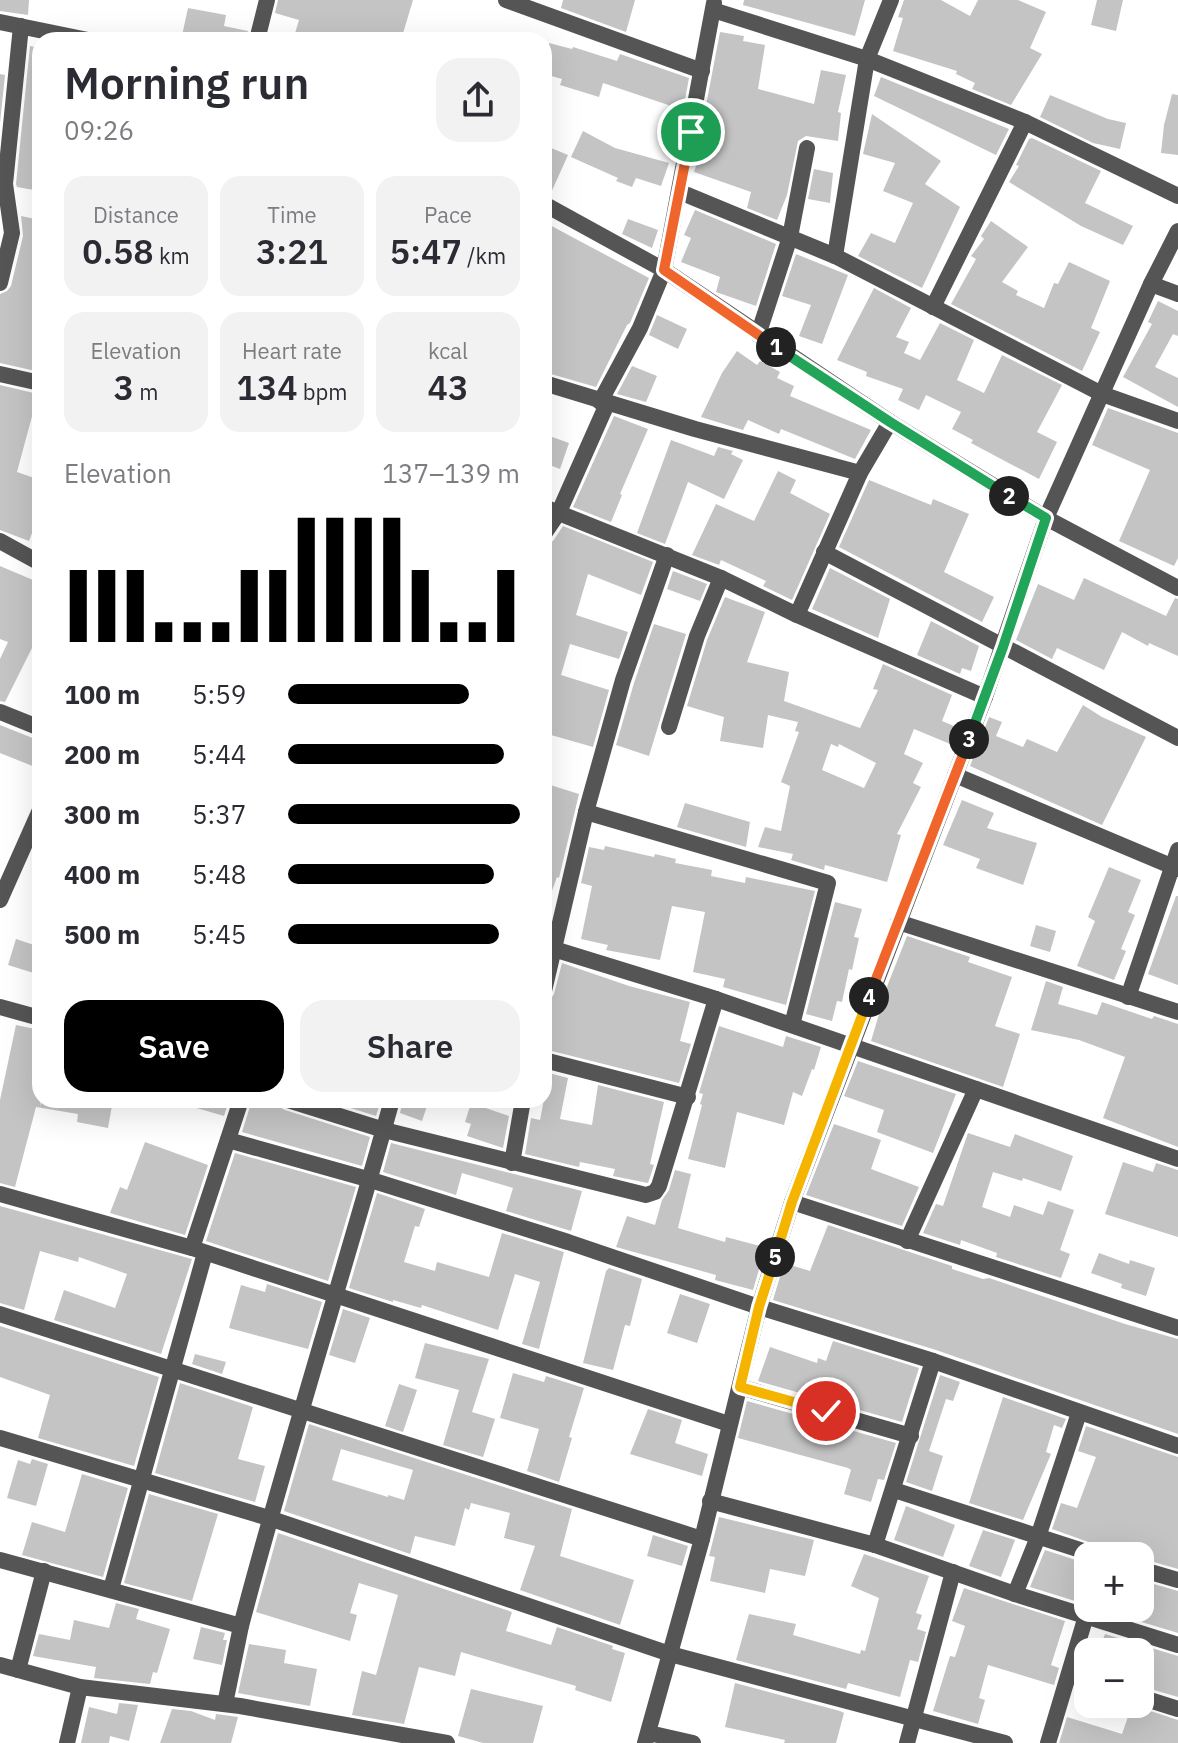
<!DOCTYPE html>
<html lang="en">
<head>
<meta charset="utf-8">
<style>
	:root { --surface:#fff; --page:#f2f2f3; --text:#2b2b33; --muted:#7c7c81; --accent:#000 }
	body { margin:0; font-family:"IBM Plex Sans",sans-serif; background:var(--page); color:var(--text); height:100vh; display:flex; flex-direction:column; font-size:30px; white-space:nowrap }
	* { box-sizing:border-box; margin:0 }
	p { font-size:26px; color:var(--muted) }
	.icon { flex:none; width:44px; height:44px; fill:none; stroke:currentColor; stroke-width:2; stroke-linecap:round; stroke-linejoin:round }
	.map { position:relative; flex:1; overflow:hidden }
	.panel { position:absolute; left:32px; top:32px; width:520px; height:1076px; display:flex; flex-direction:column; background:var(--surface); border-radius:24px; box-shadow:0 8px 32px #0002 }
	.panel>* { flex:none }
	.buttons { position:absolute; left:1074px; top:1542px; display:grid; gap:16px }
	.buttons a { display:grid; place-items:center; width:80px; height:80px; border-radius:16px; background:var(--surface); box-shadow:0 8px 32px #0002; font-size:40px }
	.pin { position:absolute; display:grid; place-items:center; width:68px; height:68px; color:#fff; margin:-34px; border:4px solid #fff; border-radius:50%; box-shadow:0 2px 8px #0007 }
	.km { position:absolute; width:40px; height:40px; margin:-20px; border-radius:50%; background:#222; color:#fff; font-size:22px; line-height:40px; text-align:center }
	.round { display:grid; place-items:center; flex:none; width:84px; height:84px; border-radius:24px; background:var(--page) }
	.headline { display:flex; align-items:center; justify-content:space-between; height:136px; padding:0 32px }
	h1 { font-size:44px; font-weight:600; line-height:60px }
	.figures { display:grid; grid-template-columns:repeat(3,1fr); gap:12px; height:136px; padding:8px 32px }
	.figures div { display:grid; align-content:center; border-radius:20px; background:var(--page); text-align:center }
	.figures b { font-size:34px; font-weight:600 }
	.figures small { font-size:22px; font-weight:400 }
	.figures p { font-size:22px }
	.chart { height:224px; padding:16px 32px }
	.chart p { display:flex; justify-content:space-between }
	.chart svg { width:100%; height:144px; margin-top:8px; stroke:var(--accent); stroke-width:6 }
	.button { display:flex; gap:16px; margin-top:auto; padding:16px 32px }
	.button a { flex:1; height:92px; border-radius:24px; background:var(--accent); color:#fff; font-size:32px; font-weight:600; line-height:92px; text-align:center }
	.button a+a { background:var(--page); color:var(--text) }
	ul { padding:0 32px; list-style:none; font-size:26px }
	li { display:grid; grid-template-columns:128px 96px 1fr; align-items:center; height:60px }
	li i { height:20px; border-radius:10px; background:var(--accent) }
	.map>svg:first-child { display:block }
	.building { fill:#c4c4c4; fill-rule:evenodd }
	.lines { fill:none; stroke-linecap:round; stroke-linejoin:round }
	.street { stroke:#555; stroke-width:16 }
	.split-1-casing { stroke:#fff; stroke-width:16 }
	.split-2-casing { stroke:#fff; stroke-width:16 }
	.split-3-casing { stroke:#fff; stroke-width:16 }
	.split-4-casing { stroke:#fff; stroke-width:16 }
	.split-5-casing { stroke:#fff; stroke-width:16 }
	.split-6-casing { stroke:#fff; stroke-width:16 }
	.split-1 { stroke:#f0652b; stroke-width:10 }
	.split-2 { stroke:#22a559; stroke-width:10 }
	.split-3 { stroke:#22a559; stroke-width:10 }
	.split-4 { stroke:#f0652b; stroke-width:10 }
	.split-5 { stroke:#f5b400; stroke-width:10 }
	.split-6 { stroke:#f5b400; stroke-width:10 }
</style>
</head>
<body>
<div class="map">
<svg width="1178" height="1743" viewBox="0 0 1178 1743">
	<rect width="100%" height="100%" fill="#fff"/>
	<!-- building -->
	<g class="building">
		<polygon points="0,0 29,0 28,15 0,11"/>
		<polygon points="278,0 413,0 401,40 293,40 299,20 275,13"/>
		<polygon points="563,0 635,0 626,32 561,8"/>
		<polygon points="744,0 865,0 855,36 743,5"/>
		<polygon points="904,0 941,0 970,16 978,0 1018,0 1046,12 1030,48 1042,54 1011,105 972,89 975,83 956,74 957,71 893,51 903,18 898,17"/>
		<polygon points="1097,0 1123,0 1116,31 1091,25"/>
		<polygon points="188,8 226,15 224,26 248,31 246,40 181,40"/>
		<polygon points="720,32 744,36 743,41 765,45 758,89 814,104 821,70 846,75 838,112 841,113 838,141 806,136 798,141 787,195 777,220 747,208 751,192 694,172 711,123 703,121"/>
		<polygon points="549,43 572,49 573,47 617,61 620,54 689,78 683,110 603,83 599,97 560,85 562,79 544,74 544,62"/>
		<polygon points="30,46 40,48 40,191 17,187 16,184"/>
		<polygon points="0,74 5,75 0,123"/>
		<polygon points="881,77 1009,129 996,155 874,96"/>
		<polygon points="1172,94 1178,95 1178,155 1161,153 1164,125"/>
		<polygon points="1050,95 1108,119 1126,123 1120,149 1093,143 1040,117"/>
		<polygon points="872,114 941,161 925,184 960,207 922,288 858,256 871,233 895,243 913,203 883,191 895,163 863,154"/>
		<polygon points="583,131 615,148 669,163 661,186 636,178 632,187 616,181 618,178 571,157"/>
		<polygon points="1032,138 1101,171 1085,203 1133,226 1123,245 1081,226 1009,182 1019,166 1016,165 1029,139"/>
		<polygon points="544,145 568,155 550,195 544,193"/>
		<polygon points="814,169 833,173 830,203 808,199"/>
		<polygon points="695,210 776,244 756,306 716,292 720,277 681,262 691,238 684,235"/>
		<polygon points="21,216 40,220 40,372 0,363 0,294 7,291 11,286 23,236"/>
		<polygon points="628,219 658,230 652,248 622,234"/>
		<polygon points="991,221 1028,247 1002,282 1018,291 1016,295 1044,308 1054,283 1058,284 1069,262 1110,281 1091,328 1100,332 1082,371 951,304 976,259 971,256 984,239 981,236"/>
		<polygon points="544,222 649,278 630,323 627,325 596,387 544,372"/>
		<polygon points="796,254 848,275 822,344 799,336 811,305 782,296"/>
		<polygon points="874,288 911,308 896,337 909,342 904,353 920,360 940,323 974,340 957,380 984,393 1002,355 1062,385 1037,432 1057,442 1039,479 971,443 973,440 952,429 961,412 926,395 919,410 898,400 903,389 866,376 867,372 837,360"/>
		<polygon points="1158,301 1178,311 1178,336 1173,334 1155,367 1178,378 1178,407 1123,377 1152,324 1148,322"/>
		<polygon points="657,315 687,329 678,349 649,335"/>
		<polygon points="737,351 757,365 760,361 780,372 777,378 794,386 790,396 871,430 855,459 781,429 779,434 748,420 743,430 701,417 722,373"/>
		<polygon points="632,366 657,376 646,402 617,394"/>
		<polygon points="0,385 38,394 17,472 40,480 40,512 29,541 0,530"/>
		<polygon points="1108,408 1178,433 1178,558 1174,566 1119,541 1150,470 1092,445"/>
		<polygon points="614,416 648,429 620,494 622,495 611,522 573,507"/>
		<polygon points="544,434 569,443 560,469 544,463"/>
		<polygon points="671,440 714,456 718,447 733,451 731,454 743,460 724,499 688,482 665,544 637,533"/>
		<polygon points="778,471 796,480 790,493 830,514 792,600 763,586 766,581 721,560 719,565 692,555 716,504 754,521"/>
		<polygon points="869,480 931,505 933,499 969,514 944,572 994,597 982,622 839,547"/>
		<polygon points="563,526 653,562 641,595 588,574 576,615 628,632 619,659 570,644 561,675 609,690 593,747 544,733 544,545 553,541"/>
		<polygon points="0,566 40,583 40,632 5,702 0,701 0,659 8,642 0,639"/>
		<polygon points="830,568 890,599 878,638 812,609"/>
		<polygon points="673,571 707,584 700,601 667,589"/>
		<polygon points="1084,578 1166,616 1175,598 1178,599 1178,656 1149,643 1148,646 1122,632 1104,670 1057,648 1052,659 1016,640 1038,584 1074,600"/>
		<path d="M725 597 765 612 747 662 789 672 784 701 860 728 878 690 873 689 883 664 952 695 942 721 961 729 955 746 914 729 904 754 923 763 913 783 921 787 897 834 901 835 887 882 825 865 824 870 791 860 793 854 758 847 765 827 781 831 790 786 781 782 799 732 795 731 798 722 768 715 763 748 720 741 724 717 687 706 707 640ZM831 744 838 747 839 744 876 763 864 788 822 770Z"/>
		<polygon points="931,621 979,646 971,671 962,668 960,674 917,655"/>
		<polygon points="654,624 686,634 649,756 616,745 634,683"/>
		<polygon points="1083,705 1102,717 1146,737 1102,825 970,766 989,717 1002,722 996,736 1023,747 1027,739 1057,752"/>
		<polygon points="0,725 40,741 40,769 0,753"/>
		<polygon points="544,783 579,794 559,878 557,877 546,907 544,906"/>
		<polygon points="962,800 994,813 987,828 1037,843 1023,885 976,868 980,859 943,845"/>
		<polygon points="685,803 750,822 746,847 677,827"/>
		<polygon points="605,846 654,857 655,854 676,859 675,863 712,870 711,876 745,883 746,877 815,891 786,1005 723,987 725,979 693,972 705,912 672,906 660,960 606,950 608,945 581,939 592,886 581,883 589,847 604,850"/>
		<polygon points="1109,867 1141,880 1128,912 1135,915 1121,949 1126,951 1114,980 1077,966 1095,921 1088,917"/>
		<polygon points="1176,896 1178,896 1178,985 1148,974"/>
		<polygon points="835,902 862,909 854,937 859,938 852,970 849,969 842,1002 837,1001 832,1021 806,1014"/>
		<polygon points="1036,925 1056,931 1050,952 1030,946"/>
		<polygon points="907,936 970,957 968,962 1012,977 995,1026 1020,1034 1003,1087 871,1041 888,984"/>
		<polygon points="16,939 40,947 40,975 8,965"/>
		<polygon points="562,963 629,986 690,1002 680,1041 691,1044 679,1083 544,1049 544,1002 551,999 554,994"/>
		<polygon points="1046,981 1063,987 1058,1004 1097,1015 1102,1002 1152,1019 1154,1016 1178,1024 1178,1147 1103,1118 1125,1057 1079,1040 1031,1030"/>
		<polygon points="16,1025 40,1030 40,1107 41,1100 113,1100 108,1128 77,1122 78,1114 36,1107 15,1187 0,1183 0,1100"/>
		<polygon points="719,1026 783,1047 786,1036 821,1047 814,1070 812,1069 802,1096 793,1092 784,1125 737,1112 725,1168 688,1159 702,1105 700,1104 703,1094 699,1093"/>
		<polygon points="858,1061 956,1094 933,1153 877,1132 884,1110 844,1096"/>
		<polygon points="549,1073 568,1078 560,1119 592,1125 598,1085 664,1102 650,1164 654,1165 648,1183 613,1176 615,1169 580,1162 579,1167 525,1154 531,1118 540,1120"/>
		<polygon points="183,1100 229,1100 224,1116 183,1104"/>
		<polygon points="252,1100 277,1100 279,1107 285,1110 370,1137 362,1166 242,1132"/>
		<polygon points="325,1100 381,1100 376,1116"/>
		<polygon points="403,1100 429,1100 422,1121 400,1113"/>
		<polygon points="471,1103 509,1116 503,1148 467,1136 471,1124 465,1122"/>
		<polygon points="834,1124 881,1140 871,1169 919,1187 902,1226 806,1195"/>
		<polygon points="968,1133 1010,1147 1015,1134 1073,1156 1061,1191 1023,1178 1022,1181 993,1172 982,1207 1010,1217 1014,1205 1043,1215 1048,1201 1074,1210 1060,1250 1070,1254 1061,1278 996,1257 997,1253 961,1240 960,1245 923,1233 936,1204 943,1206"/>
		<polygon points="145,1142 208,1165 185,1235 110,1213 120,1187 127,1190"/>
		<polygon points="391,1143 582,1191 571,1231 506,1211 513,1188 462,1173 456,1195 383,1172"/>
		<polygon points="235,1153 356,1187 328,1281 206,1241"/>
		<polygon points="1123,1162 1153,1172 1156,1163 1178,1170 1178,1237 1105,1214"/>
		<polygon points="675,1170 691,1174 678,1228 725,1242 726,1237 760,1246 758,1254 763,1256 753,1290 715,1280 716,1275 616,1247 627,1216 655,1225 662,1200 669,1190"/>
		<polygon points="377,1193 425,1209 419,1227 415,1226 404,1262 435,1271 437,1262 489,1277 502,1233 564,1252 539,1349 522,1344 540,1282 515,1274 498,1330 422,1305 421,1308 393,1300 393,1302 349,1288"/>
		<polygon points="0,1206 192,1259 161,1354 54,1320 64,1290 115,1308 127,1274 79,1257 78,1262 40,1251 24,1310 0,1303"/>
		<polygon points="828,1225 952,1266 952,1269 983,1279 989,1278 1125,1324 1178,1339 1178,1434 936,1350 773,1300 784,1263 810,1271"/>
		<polygon points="1099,1253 1129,1264 1130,1260 1155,1268 1146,1296 1121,1288 1122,1284 1091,1273"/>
		<polygon points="609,1268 642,1279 630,1326 625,1325 613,1370 583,1363 606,1271"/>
		<polygon points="267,1284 322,1302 308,1349 229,1328 241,1285 265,1292"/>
		<polygon points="680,1294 710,1304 697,1343 667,1333"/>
		<polygon points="343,1309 370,1318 355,1363 329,1355"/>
		<polygon points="0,1326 159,1377 134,1466 38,1438 50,1395 0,1377"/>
		<polygon points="833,1341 919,1368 902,1422 758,1381 770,1347 817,1363 818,1358 826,1361"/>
		<polygon points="425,1343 489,1359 472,1412 495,1419 483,1457 443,1445 459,1390 415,1378"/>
		<polygon points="195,1354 226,1362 222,1374 192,1364"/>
		<polygon points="513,1373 544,1382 546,1376 584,1388 569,1437 572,1438 559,1482 527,1471 539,1429 500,1418"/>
		<polygon points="940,1375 960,1382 953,1401 946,1399 929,1451 943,1456 932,1491 906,1482"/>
		<polygon points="180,1383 253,1407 238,1459 265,1466 255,1502 155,1473"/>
		<polygon points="399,1384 417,1390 403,1432 385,1426"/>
		<polygon points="1003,1397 1066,1419 1062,1428 1054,1425 1046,1452 1051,1454 1023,1520 969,1503"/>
		<polygon points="747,1401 896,1443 884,1480 878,1479 871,1502 844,1494 851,1470 848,1468 738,1438"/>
		<polygon points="648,1409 682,1420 675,1443 708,1454 702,1476 630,1454"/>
		<path d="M309 1424 572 1509 560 1556 634 1580 620 1625 520 1590 535 1546 504 1538 510 1513 471 1503 469 1510 465 1508 455 1546 415 1536 410 1554 284 1511ZM341 1449 413 1470 404 1500 388 1495V1497L332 1480Z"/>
		<polygon points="1086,1426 1178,1457 1178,1569 1140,1558 1140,1556 1108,1549 1052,1529 1061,1503 1077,1508 1096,1457 1078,1451"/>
		<polygon points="32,1459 48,1464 36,1506 7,1498 18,1460 30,1464"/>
		<polygon points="82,1474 128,1488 103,1577 22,1555 32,1522 65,1532"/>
		<polygon points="149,1494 218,1514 192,1601 124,1583"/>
		<polygon points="906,1506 955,1525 943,1557 894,1540"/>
		<polygon points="719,1517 814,1540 805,1576 770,1569 765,1593 710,1581 715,1557 709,1556"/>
		<polygon points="983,1530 1015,1540 1001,1577 969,1566"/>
		<polygon points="278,1533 512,1612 506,1631 551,1645 557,1627 613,1646 612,1649 625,1653 611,1702 575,1690 576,1686 461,1652 455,1676 419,1667 404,1724 352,1715 362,1671 376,1675 398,1595 359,1583 350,1613 357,1615 350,1641 256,1612"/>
		<polygon points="653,1535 688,1546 682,1566 647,1556"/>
		<polygon points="1045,1550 1088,1564 1088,1605 1030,1587"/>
		<polygon points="864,1554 929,1576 916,1613 922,1615 917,1629 926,1632 918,1662 910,1660 900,1697 848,1683 846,1689 736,1660 749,1614 796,1624 793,1635 860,1654 861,1650 865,1651 879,1598 851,1586"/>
		<polygon points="1140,1580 1178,1591 1178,1633 1112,1613 1114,1608 1140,1608"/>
		<polygon points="964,1588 1065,1621 1051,1665 1059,1668 1054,1685 988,1665 979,1698 985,1700 978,1724 933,1711 950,1656 955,1657 965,1626 952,1621"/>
		<polygon points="116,1603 139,1609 136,1619 170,1629 157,1673 153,1672 150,1684 94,1678 96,1667 33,1656 39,1634 70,1640 74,1620 109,1628"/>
		<polygon points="201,1627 225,1633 223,1640 227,1640 222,1665 193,1659"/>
		<polygon points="1105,1634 1178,1656 1178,1697 1140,1686 1140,1652 1098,1652"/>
		<polygon points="249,1644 286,1650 284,1663 317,1669 310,1706 238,1693"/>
		<polygon points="735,1683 840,1711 844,1713 836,1743 784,1743 785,1740 725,1727"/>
		<polygon points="471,1689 543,1706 533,1743 483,1743 458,1736"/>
		<polygon points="119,1703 138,1705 129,1741 110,1736 109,1743 81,1743 89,1707 117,1714"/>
		<polygon points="1132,1705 1178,1720 1178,1743 1059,1743 1067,1717 1122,1734"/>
		<polygon points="172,1709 191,1711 215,1720 216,1714 238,1717 231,1743 160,1743"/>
	</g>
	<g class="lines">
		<!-- street -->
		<g class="street">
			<polyline points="506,0 702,71"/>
			<polyline points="713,10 867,59 1025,122 1178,196"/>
			<polyline points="0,22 88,40"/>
			<polyline points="257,40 267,0"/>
			<polyline points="680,192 835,256 1102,394 1178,421"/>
			<polyline points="544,204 664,270 890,422 1046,518 1178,588"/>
			<polyline points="835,256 867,59 891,0"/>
			<polyline points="0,283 12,233 5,184 21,26"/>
			<polyline points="1151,284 1178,294"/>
			<polyline points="933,307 1025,122"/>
			<polyline points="758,335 790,237 807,148"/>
			<polyline points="0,374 40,383"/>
			<polyline points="544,383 695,429 860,473"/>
			<polyline points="600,402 640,328 664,270 714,3"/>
			<polyline points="544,507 721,578 797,615 985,697"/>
			<polyline points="544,534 559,512 607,404"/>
			<polyline points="0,541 40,563"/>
			<polyline points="824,552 1178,738"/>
			<polyline points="797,615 860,473 890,422"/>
			<polyline points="0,712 40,728"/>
			<polyline points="669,727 697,636 721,578"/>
			<polyline points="955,775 1178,869"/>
			<polyline points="586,812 828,883 792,1025"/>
			<polyline points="0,900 40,810"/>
			<polyline points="898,922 1178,1012"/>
			<polyline points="544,946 716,999 1178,1159"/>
			<polyline points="544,991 586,812 623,680 667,555"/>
			<polyline points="1128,997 1178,850"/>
			<polyline points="0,1007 40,1018"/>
			<polyline points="544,1060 688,1097"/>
			<polyline points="288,1100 384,1130 646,1195 655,1192 659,1186 716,999"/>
			<polyline points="228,1140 371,1180 568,1242 759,1307 933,1361 1178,1446"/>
			<polyline points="512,1163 523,1100"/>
			<polyline points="0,1194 192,1248 729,1424"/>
			<polyline points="792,1202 1178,1328"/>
			<polyline points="907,1241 976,1089"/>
			<polyline points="192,1248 241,1100"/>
			<polyline points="0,1314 702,1539"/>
			<polyline points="740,1387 911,1436"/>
			<polyline points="0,1438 269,1518 670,1654 1005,1743"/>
			<polyline points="894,1490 1099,1556"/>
			<polyline points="710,1501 875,1545 1015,1594 1178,1645"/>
			<polyline points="875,1545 933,1361"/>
			<path d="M0 1560 241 1626C287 1450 343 1276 392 1100"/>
			<polyline points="1140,1569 1178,1580"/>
			<polyline points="111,1589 205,1253"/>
			<polyline points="1015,1594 1038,1537 1079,1413"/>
			<polyline points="0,1665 80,1687 240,1706 447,1743"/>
			<polyline points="18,1670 44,1571"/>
			<polyline points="1069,1675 1088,1681"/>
			<polyline points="1140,1697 1178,1709"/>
			<polyline points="225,1704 241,1626"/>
			<polyline points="649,1733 693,1743"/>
			<polyline points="67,1743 80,1687"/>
			<polyline points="645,1743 702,1539 759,1307 792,1202 985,697 1046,518 1151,284 1178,231"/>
			<polyline points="907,1743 953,1572"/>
			<polyline points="1048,1743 1086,1616"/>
		</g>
	</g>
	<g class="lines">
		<!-- split-1 casing -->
		<g class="split-1-casing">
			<polyline id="split-1" points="691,132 664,270 776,347"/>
		</g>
		<!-- split-2 casing -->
		<g class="split-2-casing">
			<polyline id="split-2" points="776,347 890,422 1009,496"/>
		</g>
		<!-- split-3 casing -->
		<g class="split-3-casing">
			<polyline id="split-3" points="969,739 1003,647 1046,518 1009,496"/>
		</g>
		<!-- split-4 casing -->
		<g class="split-4-casing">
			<polyline id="split-4" points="869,997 969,739"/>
		</g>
		<!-- split-5 casing -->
		<g class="split-5-casing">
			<polyline id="split-5" points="775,1257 792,1202 869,997"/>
		</g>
		<!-- split-6 casing -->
		<g class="split-6-casing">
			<polyline id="split-6" points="775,1257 759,1307 740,1387 826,1411"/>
		</g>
		<!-- split-1 -->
		<use href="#split-1" class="split-1"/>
		<!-- split-2 -->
		<use href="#split-2" class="split-2"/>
		<!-- split-3 -->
		<use href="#split-3" class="split-3"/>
		<!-- split-4 -->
		<use href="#split-4" class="split-4"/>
		<!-- split-5 -->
		<use href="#split-5" class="split-5"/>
		<!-- split-6 -->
		<use href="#split-6" class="split-6"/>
	</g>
</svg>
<div class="buttons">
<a>+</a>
<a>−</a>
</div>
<div class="pin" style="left:691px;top:132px;background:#1e9e55"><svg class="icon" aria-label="arrive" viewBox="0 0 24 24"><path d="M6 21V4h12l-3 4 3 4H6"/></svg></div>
<div class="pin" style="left:826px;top:1411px;background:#d93025"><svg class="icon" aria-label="check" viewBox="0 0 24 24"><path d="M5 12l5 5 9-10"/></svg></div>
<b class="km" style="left:776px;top:347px">1</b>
<b class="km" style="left:1009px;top:496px">2</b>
<b class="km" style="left:969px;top:739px">3</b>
<b class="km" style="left:869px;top:997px">4</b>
<b class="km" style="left:775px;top:1257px">5</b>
<section class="panel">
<div class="headline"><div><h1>Morning run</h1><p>09:26</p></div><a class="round"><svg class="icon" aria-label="share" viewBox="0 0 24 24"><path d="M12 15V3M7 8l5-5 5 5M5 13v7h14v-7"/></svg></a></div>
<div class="figures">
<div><p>Distance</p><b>0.58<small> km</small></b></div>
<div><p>Time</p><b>3:21</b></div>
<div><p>Pace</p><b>5:47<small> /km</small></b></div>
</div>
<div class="figures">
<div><p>Elevation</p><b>3<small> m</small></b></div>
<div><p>Heart rate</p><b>134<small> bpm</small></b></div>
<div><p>kcal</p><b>43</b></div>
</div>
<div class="chart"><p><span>Elevation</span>137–139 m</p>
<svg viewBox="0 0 160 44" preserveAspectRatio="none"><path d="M5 44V22M15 44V22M25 44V22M35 44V38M45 44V38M55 44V38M65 44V22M75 44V22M85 44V6M95 44V6M105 44V6M115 44V6M125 44V22M135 44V38M145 44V38M155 44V22"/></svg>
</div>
<ul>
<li><b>100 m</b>5:59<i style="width:78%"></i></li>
<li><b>200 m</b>5:44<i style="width:93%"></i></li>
<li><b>300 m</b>5:37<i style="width:100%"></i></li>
<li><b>400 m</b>5:48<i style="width:89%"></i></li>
<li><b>500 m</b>5:45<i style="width:91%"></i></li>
</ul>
<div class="button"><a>Save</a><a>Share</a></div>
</section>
</div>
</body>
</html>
